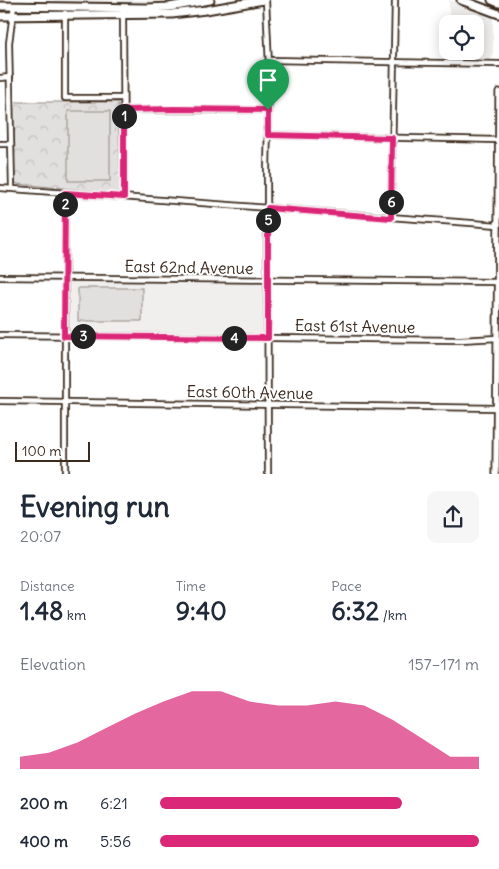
<!DOCTYPE html>
<html lang="en">
<head>
<meta charset="utf-8">
<style>
	:root { --surface:#fff; --page:#f6f6f7; --text:#1f2937; --muted:#747a83; --accent:#db2777 }
	body { margin:0; font-family:Delius,sans-serif; background:var(--page); color:var(--text); height:100vh; display:flex; flex-direction:column; font-size:19px; white-space:nowrap }
	* { box-sizing:border-box; margin:0 }
	p { font-size:16px; color:var(--muted) }
	.icon { flex:none; width:28px; height:28px; fill:none; stroke:currentColor; stroke-width:2; stroke-linecap:round; stroke-linejoin:round }
	.map { position:relative; height:474px; overflow:hidden }
	.side { display:flex; flex-direction:column; background:var(--surface); flex:1 }
	.side>* { flex:none }
	.tools { position:absolute; left:439px; top:15px; display:grid; gap:10px }
	.tools a { display:grid; place-items:center; width:45px; height:45px; border-radius:10px; background:var(--surface); box-shadow:0 2px 12px #0003; font-size:25px }
	.scale { position:absolute; left:15px; bottom:12px; width:75px; box-sizing:border-box; padding-left:5px; border:2px solid #3b2a1e; border-top:0; font-size:14px; line-height:18px; white-space:nowrap; color:#3b2a1e; -webkit-text-stroke:4px #fff; paint-order:stroke }
	.pin { position:absolute; display:grid; place-items:center; width:42px; height:42px; color:#fff; margin:-51px -21px; border-radius:50% 50% 50% 0; rotate:-45deg; box-shadow:0 0 5px #0007 }
	.pin .icon { rotate:45deg }
	.km { position:absolute; width:25px; height:25px; margin:-12px; border-radius:50%; background:#222; color:#fff; font-size:14px; line-height:25px; text-align:center }
	.round { display:grid; place-items:center; flex:none; width:52px; height:52px; border-radius:10px; background:var(--page) }
	.summary { display:flex; align-items:center; justify-content:space-between; height:85px; padding:0 20px }
	h1 { font-size:28px; font-weight:700; line-height:38px }
	.figures { display:grid; grid-template-columns:repeat(3,1fr); gap:8px; height:85px; padding:5px 20px }
	.figures div { display:grid; align-content:center }
	.figures b { font-size:25px; font-weight:700 }
	.figures small { font-size:14px; font-weight:400 }
	.figures p { font-size:14px }
	.chart { height:140px; padding:10px 20px }
	.chart p { display:flex; justify-content:space-between }
	.chart svg { width:100%; height:90px; margin-top:5px; fill:var(--accent); opacity:.7 }
	ul { padding:0 20px; list-style:none; font-size:16px }
	li { display:grid; grid-template-columns:80px 60px 1fr; align-items:center; height:38px }
	li i { height:12px; border-radius:6px; background:var(--accent) }
	.map>svg:first-child { display:block }
	.built { fill:#f1efee }
	.park { fill:url(#park-crowns); stroke:#8e857e }
	.pitch { fill:#e2e0de; stroke:#8e857e }
	.lines { fill:none; stroke-linecap:round; stroke-linejoin:round }
	.street-casing { stroke:#3b2a1e; stroke-width:8 }
	.secondary-casing { stroke:#3b2a1e; stroke-width:9 }
	.primary-casing { stroke:#3b2a1e; stroke-width:11 }
	.street { stroke:#fff; stroke-width:4.5 }
	.secondary { stroke:#fff; stroke-width:5.5 }
	.primary { stroke:#fff; stroke-width:7 }
	.route-casing { stroke:#fff; stroke-width:10 }
	.route { stroke:#db2777; stroke-width:6 }
	.labels { text-anchor:middle; dominant-baseline:central; stroke-width:4; stroke-linejoin:round; paint-order:stroke }
	.street-label { font-size:16px; fill:#3b2a1e; stroke:#fff }
</style>
</head>
<body>
<div class="map">
<svg width="499" height="474" viewBox="0 0 499 474">
	<defs>
		<pattern id="park-crowns" width="20" height="18" patternUnits="userSpaceOnUse" patternTransform="scale(1.25)"><rect width="20" height="18" fill="#e2e0de"/><path d="M2 6a3 3 0 1 1 6 0M12 15a3 3 0 1 1 6 0" fill="none" stroke="#c3c0be"/></pattern>
	</defs>
	<rect width="100%" height="100%" fill="#fff"/>
	<filter id="ink" filterUnits="userSpaceOnUse"><feTurbulence type="fractalNoise" baseFrequency=".02" numOctaves="2"/><feDisplacementMap in="SourceGraphic" scale="10" xChannelSelector="R" yChannelSelector="G"/><feConvolveMatrix kernelMatrix="1 2 1 2 8 2 1 2 1" color-interpolation-filters="sRGB"/></filter>
	<g filter="url(#ink)">
		<!-- built -->
		<g class="built">
			<polygon points="54,0 189,0 146,4 57,3"/>
			<polygon points="449,0 473,8 493,16 493,57 490,60 466,59 463,56 461,56 461,51 475,51 475,24 449,24"/>
			<polygon points="69,281 263,282 263,335 69,334"/>
		</g>
		<!-- park -->
		<polygon class="park" points="12,102 118,102 121,191 117,193 17,184 15,181"/>
		<!-- pitch -->
		<g class="pitch">
			<rect x="68" y="111" width="42" height="70"/>
			<rect x="78" y="288" width="64" height="33"/>
		</g>
		<g class="lines">
			<!-- street casing -->
			<g class="street-casing">
				<g id="street">
					<polyline points="266,0 269,66 267,172 268,474"/>
					<polyline points="65,13 65,98 123,98"/>
					<polyline points="123,13 124,197"/>
					<polyline points="269,60 499,64"/>
					<polyline points="0,78 10,77"/>
					<polyline points="123,110 268,110"/>
					<polyline points="268,135 499,140"/>
					<polyline points="0,144 11,144"/>
					<polyline points="0,188 498,225"/>
					<polyline points="12,188 9,43 14,6"/>
					<polyline points="391,217 395,0"/>
					<polyline points="0,277 497,282"/>
					<polyline points="0,335 460,340 498,338"/>
					<polyline points="0,401 499,408"/>
					<polyline points="65,474 65,193"/>
				</g>
			</g>
			<!-- secondary casing -->
			<g class="secondary-casing">
				<polyline id="secondary" points="496,474 499,92"/>
			</g>
			<!-- primary casing -->
			<g class="primary-casing">
				<g id="primary">
					<polyline points="461,0 499,14"/>
					<polyline points="492,0 499,3"/>
					<polyline points="0,6 147,8 169,7 210,0"/>
					<polyline points="0,16 172,14 206,10 264,0"/>
				</g>
			</g>
			<!-- street -->
			<use href="#street" class="street"/>
			<!-- secondary -->
			<use href="#secondary" class="secondary"/>
			<!-- primary -->
			<use href="#primary" class="primary"/>
		</g>
	</g>
	<g class="lines" filter="url(#ink)">
		<!-- route casing -->
		<g class="route-casing">
			<polygon id="route" points="174,109 268,110 268,135 392,138 391,218 268,208 268,338 64,336 65,193 124,197 124,110"/>
		</g>
		<!-- route -->
		<use href="#route" class="route"/>
	</g>
	<g class="labels">
		<!-- street labels -->
		<g class="street-label">
			<text transform="translate(189 267) rotate(1)">East 62nd Avenue</text>
			<text transform="translate(355 326) rotate(1)">East 61st Avenue</text>
			<text transform="translate(250 392) rotate(1)">East 60th Avenue</text>
		</g>
	</g>
</svg>
<div class="tools">
<a><svg class="icon" aria-label="locate" viewBox="0 0 24 24"><circle cx="12" cy="12" r="6"/><path d="M12 2v4M12 18v4M2 12h4M18 12h4"/></svg></a>
</div>
<div class="scale">100 m</div>
<div class="pin" style="left:268px;top:110px;background:#1e9e55"><svg class="icon" aria-label="arrive" viewBox="0 0 24 24"><path d="M6 21V4h12l-3 4 3 4H6"/></svg></div>
<b class="km" style="left:124px;top:116px">1</b>
<b class="km" style="left:65px;top:204px">2</b>
<b class="km" style="left:83px;top:336px">3</b>
<b class="km" style="left:234px;top:338px">4</b>
<b class="km" style="left:268px;top:220px">5</b>
<b class="km" style="left:391px;top:202px">6</b>
</div>
<section class="side">
<div class="summary"><div><h1>Evening run</h1><p>20:07</p></div><a class="round"><svg class="icon" aria-label="share" viewBox="0 0 24 24"><path d="M12 15V3M7 8l5-5 5 5M5 13v7h14v-7"/></svg></a></div>
<div class="figures">
<div><p>Distance</p><b>1.48<small> km</small></b></div>
<div><p>Time</p><b>9:40</b></div>
<div><p>Pace</p><b>6:32<small> /km</small></b></div>
</div>
<div class="chart"><p><span>Elevation</span>157–171 m</p>
<svg viewBox="0 0 160 44" preserveAspectRatio="none"><path d="M0 44V38L10 36L20 31L30 24L40 17L50 11L60 6L70 6L80 11L90 13L100 13L110 11L120 13L130 20L140 29L150 38L160 38V44z"/></svg>
</div>
<ul>
<li><b>200 m</b>6:21<i style="width:76%"></i></li>
<li><b>400 m</b>5:56<i style="width:100%"></i></li>
</ul>
</section>
</body>
</html>
